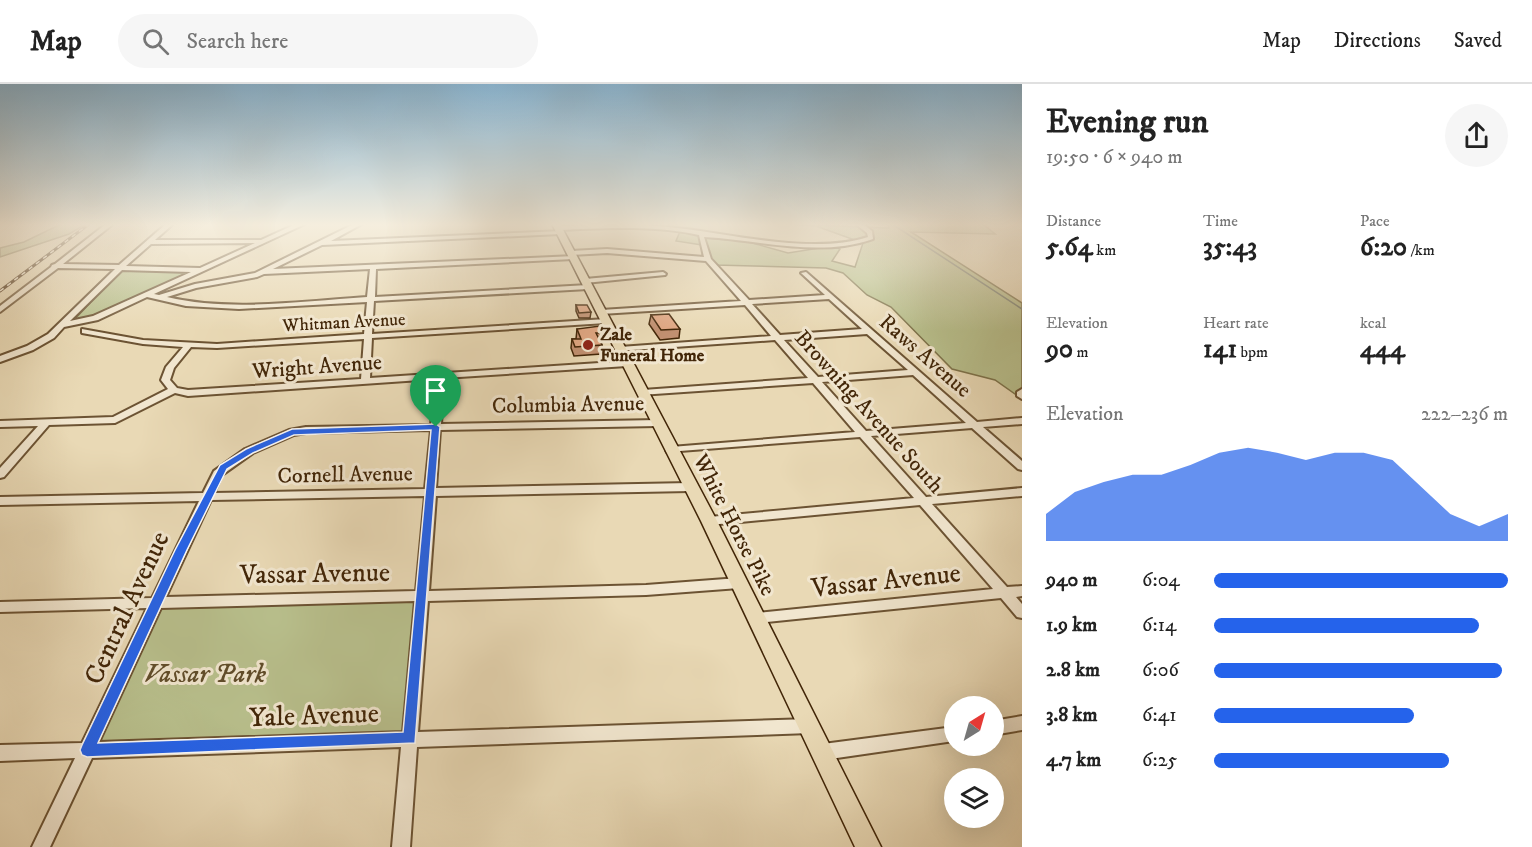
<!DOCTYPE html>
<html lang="en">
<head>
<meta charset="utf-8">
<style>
	:root { --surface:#fff; --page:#f6f6f6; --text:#222; --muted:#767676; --line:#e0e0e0; --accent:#2563eb }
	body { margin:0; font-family:"IM FELL DW Pica",serif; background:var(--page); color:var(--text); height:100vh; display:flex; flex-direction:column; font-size:22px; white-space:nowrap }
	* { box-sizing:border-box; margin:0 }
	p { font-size:20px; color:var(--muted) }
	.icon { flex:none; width:33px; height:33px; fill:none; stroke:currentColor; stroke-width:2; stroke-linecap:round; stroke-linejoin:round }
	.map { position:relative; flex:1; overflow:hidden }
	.details { display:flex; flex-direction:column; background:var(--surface); width:510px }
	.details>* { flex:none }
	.needle { width:39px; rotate:37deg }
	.tools { position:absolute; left:944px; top:612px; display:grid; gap:12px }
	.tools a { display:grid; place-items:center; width:60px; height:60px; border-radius:50%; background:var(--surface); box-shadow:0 6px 24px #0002; font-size:30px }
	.pin { position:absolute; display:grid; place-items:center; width:51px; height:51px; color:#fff; margin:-62px -26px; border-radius:50% 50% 50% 0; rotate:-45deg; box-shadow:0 0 6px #0007 }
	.pin .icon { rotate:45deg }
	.round { display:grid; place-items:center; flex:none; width:63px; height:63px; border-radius:32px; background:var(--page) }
	.headline { display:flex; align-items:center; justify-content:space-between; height:102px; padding:0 24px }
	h1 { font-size:33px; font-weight:800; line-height:45px }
	.figures { display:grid; grid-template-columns:repeat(3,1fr); gap:9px; height:102px; padding:6px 24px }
	.figures div { display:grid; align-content:center }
	.figures b { font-size:26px; font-weight:800 }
	.figures small { font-size:16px; font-weight:400 }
	.figures p { font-size:16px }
	.chart { height:168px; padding:12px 24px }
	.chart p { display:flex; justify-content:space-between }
	.chart svg { width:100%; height:108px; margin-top:6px; fill:var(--accent); opacity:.7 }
	ul { padding:0 24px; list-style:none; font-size:20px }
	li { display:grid; grid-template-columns:96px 72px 1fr; align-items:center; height:45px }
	li i { height:15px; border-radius:8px; background:var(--accent) }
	header { display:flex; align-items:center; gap:36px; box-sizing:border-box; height:84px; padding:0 30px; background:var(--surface); border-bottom:2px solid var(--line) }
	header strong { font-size:28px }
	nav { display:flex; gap:33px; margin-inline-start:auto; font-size:21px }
	.search { width:420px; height:54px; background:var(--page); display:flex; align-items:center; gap:15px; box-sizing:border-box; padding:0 21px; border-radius:33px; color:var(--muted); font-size:22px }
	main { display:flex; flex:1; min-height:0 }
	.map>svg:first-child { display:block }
	.green { fill:#b8bf8c; stroke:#7d724a; stroke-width:1.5 }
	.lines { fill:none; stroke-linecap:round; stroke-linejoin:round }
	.stream { stroke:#777e70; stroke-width:1.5 }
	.minor-casing { stroke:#6c5333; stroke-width:4 }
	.highway-casing { stroke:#422608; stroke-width:3 }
	.minor { fill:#f1e6cf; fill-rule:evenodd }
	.highway { fill:#e9d9b5; fill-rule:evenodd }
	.rail-casing { stroke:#422608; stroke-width:3 }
	.rail { stroke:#f1e6cf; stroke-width:1.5; stroke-dasharray:4.5; stroke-linecap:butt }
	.wall { fill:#c19071; stroke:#422608; stroke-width:1.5 }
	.building { fill:#e0a783; stroke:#422608; stroke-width:1.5 }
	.route { fill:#2563eb; stroke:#fff; stroke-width:1.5; fill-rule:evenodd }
	.poi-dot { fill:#8f2418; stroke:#f1e6cf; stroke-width:2 }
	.labels { text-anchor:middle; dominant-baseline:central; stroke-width:6; stroke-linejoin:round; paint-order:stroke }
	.far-street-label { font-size:18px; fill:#422608; stroke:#f1e6cf }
	.far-poi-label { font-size:18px; font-weight:bold; fill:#422608; stroke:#f1e6cf; text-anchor:start }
	.street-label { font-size:22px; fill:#422608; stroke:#f1e6cf }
	.near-street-label { font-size:27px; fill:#422608; stroke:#f1e6cf }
	.near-park-label { font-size:27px; font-style:italic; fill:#604c29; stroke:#f1e6cf }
</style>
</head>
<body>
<header>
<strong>Map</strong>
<div class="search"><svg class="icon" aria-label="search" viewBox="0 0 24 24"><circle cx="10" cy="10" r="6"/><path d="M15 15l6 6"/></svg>Search here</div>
<nav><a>Map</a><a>Directions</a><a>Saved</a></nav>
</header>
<main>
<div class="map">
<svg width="1022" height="763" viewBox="0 0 1022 763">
	<rect width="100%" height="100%" fill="#e9d9b5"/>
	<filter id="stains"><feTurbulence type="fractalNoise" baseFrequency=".00333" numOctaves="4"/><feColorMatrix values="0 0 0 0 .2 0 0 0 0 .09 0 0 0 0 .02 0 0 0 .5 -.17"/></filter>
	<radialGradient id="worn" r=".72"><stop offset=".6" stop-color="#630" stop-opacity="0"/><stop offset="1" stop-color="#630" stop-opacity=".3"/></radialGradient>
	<!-- green -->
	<g class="green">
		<polygon points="61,140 86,140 69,150 0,173 0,164 24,158"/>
		<polygon points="786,140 889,144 888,140 983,140 995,150 911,148 1022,219 1022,315 995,296 952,285 891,223 867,211 843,189 826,184 715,181 702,161 676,157 681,145 738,155 788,169 832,162 840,165 832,177 855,183 863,159 816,142"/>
		<polygon points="121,186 128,185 194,187 88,235 74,236"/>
		<polygon points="422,512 410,654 87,666 156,519"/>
	</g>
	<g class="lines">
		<!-- stream -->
		<polyline class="stream" points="892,140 1022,225"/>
		<!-- minor casing -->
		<g class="minor-casing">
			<g id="minor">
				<path d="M106 140H113L63 180 119 181 166 140H173L155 156H261L296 140H305L154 210 159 211 195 200 255 189 354 140H362L331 157 562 147V149L560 150 322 161 273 185 575 172V174L573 175 376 185 375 213 588 201 592 203 588 205 374 217 372 250 606 235 610 237 606 239 372 254 370 294 630 277 631 279 627 282 444 294 441 340 658 336 663 339 658 342 440 346 436 404 690 399 695 403 690 407 436 412 429 507 646 501 739 494 744 495 745 499 744 503 739 504 646 511 428 517 418 648 810 635 815 637 818 642 815 647 810 649 417 663 410 763H392L401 663 92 674 50 763H32L75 674 0 677V661L82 659 147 524 0 528V518L152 514 199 417 0 421V413L203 409 214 387 245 365 289 346 306 343 431 341 435 295 188 312 175 309 115 339 49 341 4 393 0 394V384L38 342 0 343V337L113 333 168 305 161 296 166 283 183 263 143 260 82 249V245L143 256 217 260 364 250 367 218 239 225 186 222 147 213 98 236 64 243 54 254 33 266 0 278V272L27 262 48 250 115 185 58 184 0 228V222L51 183 52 181 55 180ZM255 159 200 184 126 182 151 160ZM370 185 367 213C303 217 230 228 167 213L196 204 257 193 264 190ZM122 186 191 188 93 232 70 237ZM364 255 361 295 188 306 177 304 170 296 174 284 191 263 217 264ZM431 346 425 405 214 409 222 391 253 369 294 351 306 349ZM425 412 416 507 166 513 211 416ZM415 517 403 648 99 658 161 524Z"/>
				<path d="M856 140H863L872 147 873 155C819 174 760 156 704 153L711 175 749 216 825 211 801 189 806 188 977 338 1022 334V340L983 343 1022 377V386L1018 385 972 344 871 352 926 413 1022 404V412L932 420 1007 503 1022 502V512L1016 513 1022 520V534L1017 533 1001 514 756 539 751 538 749 534 751 530 756 529 993 505 920 421 709 441 705 440 703 437 705 434 709 433 914 414 860 353 667 368 666 366 667 364 671 363 855 348 813 299 640 311 638 309 640 307 643 306 808 294 775 256 617 267 616 265 620 263 771 252 745 221 601 230 597 228 601 226 741 217 706 177 607 169 571 171 568 169 571 167 607 165 704 173 699 151C657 141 601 144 558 146L555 144 558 142C600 141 644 139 686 145 739 152 817 170 868 153L867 149ZM829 215 862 245 780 251 752 220ZM867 250 908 286 818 293 784 256ZM913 291 966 339 866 347 822 298Z"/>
				<polygon points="663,188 666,190 665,191 585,199 582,197 585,195"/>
				<polygon points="1022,305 1022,315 1017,312 1017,308"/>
				<polygon points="1022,632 1022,646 993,651 993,637"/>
				<polygon points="954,643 954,657 823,676 817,673 815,668 817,663 823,660"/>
			</g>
		</g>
		<!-- highway casing -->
		<g class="highway-casing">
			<polygon id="highway" points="552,140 560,140 717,437 881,763 855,763 701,437"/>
		</g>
		<!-- minor -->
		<use href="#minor" class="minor"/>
		<!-- highway -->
		<use href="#highway" class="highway"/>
		<!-- rail casing -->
		<g class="rail-casing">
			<polyline id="rail" points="0,207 89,140"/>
		</g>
		<!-- rail -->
		<use href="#rail" class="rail"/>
	</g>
	<!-- wall -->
	<g class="wall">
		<polygon points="576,221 591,228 590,234 579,234 576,227"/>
		<polygon points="651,231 680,245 679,254 660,256 649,240"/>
		<polygon points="577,245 603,249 602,258 601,258 602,261 601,270 574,272 571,264 572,255 576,255"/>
	</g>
	<!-- building -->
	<g class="building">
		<polygon points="576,221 587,221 591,228 579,229"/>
		<polygon points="669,230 680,245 661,246 651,231"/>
		<polygon points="600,242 603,249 596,249 602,261 575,263 572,255 581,255 577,245"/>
	</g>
	<!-- sky -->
	<linearGradient id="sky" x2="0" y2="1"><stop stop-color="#89b6d4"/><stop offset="0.57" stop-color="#f5eede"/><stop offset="1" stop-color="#f5eede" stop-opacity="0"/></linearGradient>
	<rect width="1022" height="247" fill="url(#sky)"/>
	<!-- route -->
	<path class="route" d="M436 340 440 343 415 659 87 673 82 671 80 666 82 661 175 466 220 381 246 365 292 345ZM431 346 403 648 98 659 187 466 227 385 253 369 294 351Z"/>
	<!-- markers -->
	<circle class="poi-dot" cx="588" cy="261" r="6"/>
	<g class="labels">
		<!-- far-street labels -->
		<g class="far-street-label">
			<text transform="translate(344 239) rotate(-3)">Whitman Avenue</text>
		</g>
		<!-- far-poi labels -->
		<g class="far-poi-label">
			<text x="600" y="251">Zale<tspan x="600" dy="21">Funeral Home</tspan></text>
		</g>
		<!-- street labels -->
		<g class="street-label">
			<text transform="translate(925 272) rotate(41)">Raws Avenue</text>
			<text transform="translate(317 283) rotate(-4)">Wright Avenue</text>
			<text transform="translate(568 321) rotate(-1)">Columbia Avenue</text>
			<text transform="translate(869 328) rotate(48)">Browning Avenue South</text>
			<text transform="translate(345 391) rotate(-1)">Cornell Avenue</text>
			<text transform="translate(734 441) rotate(63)">White Horse Pike</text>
		</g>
		<!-- near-street labels -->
		<g class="near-street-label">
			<text transform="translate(315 490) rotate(-1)">Vassar Avenue</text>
			<text transform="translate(886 497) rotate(-6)">Vassar Avenue</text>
			<text transform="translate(127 524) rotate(-65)">Central Avenue</text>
			<text transform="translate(314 632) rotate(-2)">Yale Avenue</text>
		</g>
		<!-- near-park labels -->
		<g class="near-park-label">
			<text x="205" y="590">Vassar Park</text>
		</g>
	</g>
	<rect width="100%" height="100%" filter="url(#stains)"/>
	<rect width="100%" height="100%" fill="url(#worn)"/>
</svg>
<div class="tools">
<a><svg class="needle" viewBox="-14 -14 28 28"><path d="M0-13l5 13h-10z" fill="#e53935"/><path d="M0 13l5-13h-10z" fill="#767676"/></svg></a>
<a><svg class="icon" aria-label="layers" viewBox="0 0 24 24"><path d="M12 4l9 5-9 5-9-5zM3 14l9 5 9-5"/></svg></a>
</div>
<div class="pin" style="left:436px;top:343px;background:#1e9e55"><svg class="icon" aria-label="arrive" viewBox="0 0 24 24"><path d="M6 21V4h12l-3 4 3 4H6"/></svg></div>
</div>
<section class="details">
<div class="headline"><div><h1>Evening run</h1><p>19:50 · 6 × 940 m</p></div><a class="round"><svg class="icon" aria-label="share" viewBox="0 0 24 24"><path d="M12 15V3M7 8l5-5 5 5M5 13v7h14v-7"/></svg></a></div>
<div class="figures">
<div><p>Distance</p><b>5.64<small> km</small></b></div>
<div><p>Time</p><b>35:43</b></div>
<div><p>Pace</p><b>6:20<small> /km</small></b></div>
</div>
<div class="figures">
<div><p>Elevation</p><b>90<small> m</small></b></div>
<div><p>Heart rate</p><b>141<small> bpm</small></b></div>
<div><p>kcal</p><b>444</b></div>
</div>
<div class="chart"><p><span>Elevation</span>222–236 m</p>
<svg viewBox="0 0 160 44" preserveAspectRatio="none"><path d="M0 44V33L10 24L20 20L30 17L40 17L50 13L60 8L70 6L80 8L90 11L100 8L110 8L120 11L130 22L140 33L150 38L160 33V44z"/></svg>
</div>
<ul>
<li><b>940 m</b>6:04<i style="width:100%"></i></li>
<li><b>1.9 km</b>6:14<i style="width:90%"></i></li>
<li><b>2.8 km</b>6:06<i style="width:98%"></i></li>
<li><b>3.8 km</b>6:41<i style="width:68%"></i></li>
<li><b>4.7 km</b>6:25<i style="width:80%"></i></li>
</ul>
</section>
</main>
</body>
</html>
